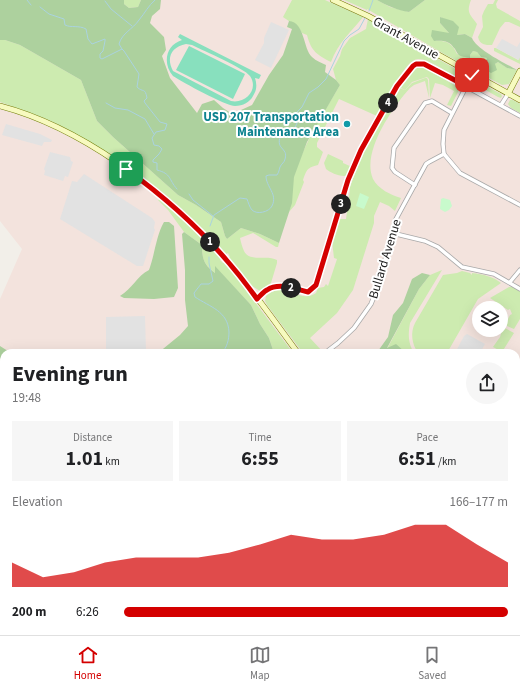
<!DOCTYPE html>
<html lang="en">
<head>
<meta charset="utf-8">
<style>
	:root { --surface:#fff; --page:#f6f6f6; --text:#202124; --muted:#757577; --line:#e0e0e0; --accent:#d40000 }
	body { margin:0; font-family:"Source Sans 3",sans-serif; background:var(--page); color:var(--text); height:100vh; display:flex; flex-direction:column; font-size:15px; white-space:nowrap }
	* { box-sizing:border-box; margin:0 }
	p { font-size:13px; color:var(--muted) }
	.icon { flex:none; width:22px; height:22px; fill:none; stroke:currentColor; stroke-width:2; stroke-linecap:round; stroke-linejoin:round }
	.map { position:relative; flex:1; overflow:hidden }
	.details { position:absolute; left:0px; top:349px; width:520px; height:286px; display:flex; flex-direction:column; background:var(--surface); border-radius:12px 12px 0 0; box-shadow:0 4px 16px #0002 }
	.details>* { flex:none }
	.buttons { position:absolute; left:472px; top:301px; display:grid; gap:8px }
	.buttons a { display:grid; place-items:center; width:36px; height:36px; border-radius:50%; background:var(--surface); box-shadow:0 4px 16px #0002; font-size:20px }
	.pin { position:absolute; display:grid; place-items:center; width:34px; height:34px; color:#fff; margin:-17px; border-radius:8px; box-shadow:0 2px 6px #0006 }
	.km { position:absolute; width:20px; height:20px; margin:-10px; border-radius:50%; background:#222; color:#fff; font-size:11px; line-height:20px; text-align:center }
	.round { display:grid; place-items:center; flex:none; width:42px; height:42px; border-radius:21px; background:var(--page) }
	.overview { display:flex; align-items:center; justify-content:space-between; height:68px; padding:0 12px }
	h1 { font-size:22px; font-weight:700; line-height:30px }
	.stats { display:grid; grid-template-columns:repeat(3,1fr); gap:6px; height:68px; padding:4px 12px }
	.stats div { display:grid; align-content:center; border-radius:0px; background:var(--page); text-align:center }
	.stats b { font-size:20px; font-weight:700 }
	.stats small { font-size:11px; font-weight:400 }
	.stats p { font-size:11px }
	.chart { height:112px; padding:8px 12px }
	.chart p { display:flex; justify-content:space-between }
	.chart svg { width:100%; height:72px; margin-top:4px; fill:var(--accent); opacity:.7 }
	ul { padding:0 12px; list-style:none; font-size:13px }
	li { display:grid; grid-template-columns:64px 48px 1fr; align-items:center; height:30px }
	li i { height:10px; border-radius:5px; background:var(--accent) }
	.menu { display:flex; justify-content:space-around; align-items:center; height:56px; border-top:1px solid var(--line); background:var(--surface); font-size:11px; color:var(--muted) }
	.menu a { display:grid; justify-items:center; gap:2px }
	.menu .selected { color:var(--accent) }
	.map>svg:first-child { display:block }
	.military { fill:#f3e3dd; fill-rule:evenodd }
	.grass { fill:#cdebb0 }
	.forest { fill:#add19e }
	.park { fill:#c8facc }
	.pitch { fill:#88e0be; fill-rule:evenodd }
	.parking { fill:#e2e2e2 }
	.water { fill:#aad3df }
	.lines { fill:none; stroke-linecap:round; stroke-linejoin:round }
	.stream { stroke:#aad3df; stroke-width:1 }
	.street-casing { stroke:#a9a9a9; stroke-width:5 }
	.secondary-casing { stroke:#707d05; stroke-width:6 }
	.street { stroke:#fff; stroke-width:3.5 }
	.secondary { stroke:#f7fabf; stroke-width:5 }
	.rail { stroke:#707070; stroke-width:1; stroke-dasharray:8 8; stroke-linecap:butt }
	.route-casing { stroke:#fff; stroke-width:8 }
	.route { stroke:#d40000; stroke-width:5 }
	.culture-dot { fill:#0f9aa8; stroke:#fff; stroke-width:1.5 }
	.labels { text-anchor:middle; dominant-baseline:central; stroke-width:4; stroke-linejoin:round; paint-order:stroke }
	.street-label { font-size:13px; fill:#222; stroke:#fff }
	.culture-label { font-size:13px; font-weight:bold; fill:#0d838f; stroke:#fff; text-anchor:end }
</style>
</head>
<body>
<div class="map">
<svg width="520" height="635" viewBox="0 0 520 635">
	<rect width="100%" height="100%" fill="#f2efe9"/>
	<!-- military -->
	<path class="military" d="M0 0H520V635H383L386 631H516V353H4L0 373V299L22 249 0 221ZM479 308H501V330H479Z"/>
	<!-- grass -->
	<g class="grass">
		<polygon points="124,0 141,0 138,7 129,8 124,4"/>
		<path d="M292 0H325L363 17C351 32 338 43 331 62 317 55 311 51 307 35L302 33 299 28 283 17Z"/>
		<path d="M344 0H377L390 7 409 12 425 0H471C466 13 470 14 477 24L472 38 465 34 457 35 447 20 440 17V23L449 33 434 41C446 40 452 43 457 54L470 55 473 51 477 52 481 57 487 58 495 64 498 62 507 68 517 70 509 84 502 85 444 54 367 9V10Z"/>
		<path d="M495 0H498L496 4 497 8 520 21V27L509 22H505L500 28 492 45C485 45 480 45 478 37L483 27 482 16 484 11 488 4H493Z"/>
		<path d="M368 19 459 71 463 74V76L458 77C448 73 427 58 418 59 405 59 384 105 377 116L339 99 317 143V147L323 152 318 165C307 168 307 169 303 180L304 182 295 205 289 212C293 200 291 187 294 176 304 143 323 114 340 85L336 80 333 69 340 56 342 49 350 38 366 29Z"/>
		<path d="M0 40H5L20 45 81 80 97 121 113 137 178 195 196 205 221 222 225 236 227 239 241 228 260 234 279 243 278 247H276L253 233 240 238C241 242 242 247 244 251 250 263 267 254 277 260V263L271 283 260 291 249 284 228 258 230 257 228 253 225 255C192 217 154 185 112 157 94 145 76 133 57 124 39 115 19 109 0 102Z"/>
		<polygon points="494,48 496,48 518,60 520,57 520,64 494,51"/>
		<polygon points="416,66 421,66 460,88 451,106 447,105 454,91 443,85 435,83 430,98 429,79 427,77 412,82 405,90 401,88 406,78"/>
		<path d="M425 78H427L428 80 429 98 425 81 414 85 410 88C393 107 361 152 373 179 378 189 391 195 401 198L395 211 389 206 380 202 374 216V223L353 290 337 313 310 338 322 351 319 353H303L267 305 265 301 266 296C286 279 299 305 316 293L318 288 324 287 326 284 328 286 337 259 334 258 332 241 339 219H346L350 190 349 189 362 155 399 88 405 90 412 83Z"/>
		<polygon points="472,80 475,80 501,94 502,96 501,98 498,97 473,83"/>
		<polygon points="510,100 513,100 520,104 520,113 511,108 508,104"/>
		<path d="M328 154 343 161V163L352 167 348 175C342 178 331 173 326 169L324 163Z"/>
		<path d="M162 199 190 224 222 258 220 260 223 263 225 262 293 353H274L269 338 260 324 251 305 215 267V273C204 264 202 260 202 245L184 232 168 210 158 200Z"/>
		<path d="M442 270 410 323C408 334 408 343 414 353H406L403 349H387L419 289 430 275Z"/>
		<path d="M462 271 470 273 472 275V273C483 274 494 277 501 283L478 299 447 353H418C412 344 410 333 415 323L443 275 457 273Z"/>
		<polygon points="509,287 513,287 520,291 520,319 514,329 507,326 506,323 510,315 512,314 510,309 508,310 490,298"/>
		<polygon points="503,328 505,328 514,333 502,352 493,347 500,337"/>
		<polygon points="516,389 520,393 520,445 516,448"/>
		<polygon points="520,494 520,535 516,533 516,499"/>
	</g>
	<!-- forest -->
	<g class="forest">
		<path d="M0 0H124V4L129 8 138 7 141 0H161L160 9 152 16 150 23 164 37 166 50 162 56 170 78 197 113 202 104 214 100 223 108 234 115 241 110 252 105 269 75 283 55 292 29 287 27 289 21C305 22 303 49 312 57 316 61 322 63 326 65L325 72 336 80 340 85 307 142 294 177 292 203 279 243 260 234 241 228 227 239 225 236 221 222 196 205 178 195 113 137 97 121 81 80 20 45 5 40H0Z"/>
		<path d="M377 0H425L409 12C397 10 388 6 377 0Z"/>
		<path d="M440 17 453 21 459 27 457 35 465 34 472 38C477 50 505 63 517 70L507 68 498 62 495 64 497 70 491 73 483 68 487 58 481 57 477 52 473 51 470 55V58C466 57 460 57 458 54 457 53 455 48 454 48 450 41 442 40 434 41L431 36 432 30 449 33 440 23Z"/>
		<path d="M164 222H169L174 226 178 288 174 297 154 299 124 298 120 296C132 289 137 276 149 270 155 254 156 236 164 222Z"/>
		<path d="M184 232 202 245C202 259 204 265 215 273V266L251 305 260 324 269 338 274 353H158L180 335 188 326 185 300V270L182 234Z"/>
		<polygon points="422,273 430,275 419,289 387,348 396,344 406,353 375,353 378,351 388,337 393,315 403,303 412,279"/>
		<polygon points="0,346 11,353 4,353 4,379 0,378"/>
		<polygon points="519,562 520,562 520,596 516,593 516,576 517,576 516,566"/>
		<polygon points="516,602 520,604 520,631 516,630"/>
		<polygon points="0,605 4,607 4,631 59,631 68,635 0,635"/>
	</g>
	<!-- park -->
	<g class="park">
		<polygon points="360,193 369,197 364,209 356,206"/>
		<polygon points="443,198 450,200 452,206 449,210 445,212 440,209 441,199"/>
		<polygon points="0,384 4,385 4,456 0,453"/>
	</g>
	<!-- pitch -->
	<g class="pitch">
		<path d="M180 34 261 75 259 79 255 78C257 84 257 90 253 96 250 102 243 106 235 106 226 106 182 82 173 76 162 63 166 45 182 40L178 37ZM186 44 192 45C204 51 244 68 250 76 259 89 246 104 231 101L173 71C166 58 171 47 186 44Z"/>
		<polygon points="189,46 245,74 233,99 176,70"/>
	</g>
	<!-- parking -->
	<g class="parking">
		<polygon points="271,22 289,30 271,68 255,60 264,43 264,38"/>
		<polygon points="502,39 517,47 520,42 520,57 519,60 496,48"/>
		<polygon points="6,124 40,134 52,140 51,142 44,142 42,146 2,135"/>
		<polygon points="50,152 70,157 71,161 73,162 68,177 65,176 63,181 44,175 45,171 44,169"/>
		<polygon points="84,174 152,218 155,222 154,228 155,230 143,266 137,266 60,219 72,181 77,182"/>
		<polygon points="145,316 146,351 106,352 106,317"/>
		<polygon points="467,334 485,344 480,353 455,353 464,336"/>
		<polygon points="520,445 520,494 516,499 516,448"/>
	</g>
	<!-- water -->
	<g class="water">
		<polygon points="0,453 4,456 4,607 0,605"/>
		<polygon points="59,631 342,631 357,635 68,635"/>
		<polygon points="393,631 516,630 520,631 520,635 389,635"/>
	</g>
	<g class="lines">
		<!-- stream -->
		<g class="stream">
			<polyline points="27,0 31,5"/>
			<polyline points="105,1 111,9 132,26"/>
			<path d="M40 7 49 14 64 19 65 25C71 28 79 25 86 29L88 39 92 44 105 39V41L103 51 100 54V58L102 59 122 49 124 51 139 74 137 87C143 93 145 87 147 98L144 101 145 103 160 122 167 124 165 130 156 132 152 138 154 145 159 146 162 149 159 154 153 160V162L157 163V170C172 174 168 179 177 189"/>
			<polyline points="369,11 373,0"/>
			<path d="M122 49 119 44C122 33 133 29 139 20 145 13 148 6 155 0"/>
			<polyline points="106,103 115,108 128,110 145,119 154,134"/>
			<polyline points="189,194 193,200 213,216"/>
			<path d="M210 226 214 215 240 198 247 199C248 202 250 208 252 210 257 215 269 212 272 206 278 194 266 187 266 176L269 175H277C279 172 279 170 280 167 281 164 285 162 285 159 289 147 273 150 282 133L293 132 297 123 296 113 302 107 309 93 318 87 326 79 344 41 350 35 359 29 365 18"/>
			<path d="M209 257V263L213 281 209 284H201L194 293 195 297C210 307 228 311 229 332 229 340 227 347 222 353"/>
			<polyline points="516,562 518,567 520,567"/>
		</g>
		<!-- street casing -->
		<g class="street-casing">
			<g id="street">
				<polyline points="472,75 444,130 443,144 444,154 460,173 520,205"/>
				<polyline points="501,105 508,94"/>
				<polyline points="415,185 395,172 392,168 394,148 425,103 432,101 452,113"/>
				<polyline points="392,233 425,241 438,247 462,267 494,274 520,289"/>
				<polyline points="510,282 520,270"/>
				<path d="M257 299C260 296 263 292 267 290 279 282 296 289 308 292L316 285C327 250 335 214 349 180 364 139 387 100 413 66L416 64H425L520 116"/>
				<polyline points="325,353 338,343 354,328 371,304 377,289 396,219 426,164 429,162 444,154"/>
			</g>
		</g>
		<!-- secondary casing -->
		<g class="secondary-casing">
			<g id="secondary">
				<polyline points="333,0 368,16 520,100"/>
				<polyline points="508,94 520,71"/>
				<path d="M0 106C80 127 163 189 218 250 247 282 272 318 298 353"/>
				<polyline points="516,539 520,541"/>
			</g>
		</g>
		<!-- street -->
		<use href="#street" class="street"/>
		<!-- secondary -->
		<use href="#secondary" class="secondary"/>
		<!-- rail -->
		<g class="rail">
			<polyline points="0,381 4,382"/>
			<polyline points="516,597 520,600"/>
		</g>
	</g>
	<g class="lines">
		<!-- route casing -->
		<g class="route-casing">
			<path id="route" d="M126 169C176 205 221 248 257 299 260 296 263 292 267 290 279 282 296 289 308 292L316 285 348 180 361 150 397 86 413 66 416 64H424L466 86 472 75"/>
		</g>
		<!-- route -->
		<use href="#route" class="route"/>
	</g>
	<!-- markers -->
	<circle class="culture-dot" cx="347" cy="124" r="4"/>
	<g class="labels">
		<!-- street labels -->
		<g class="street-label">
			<text transform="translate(406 38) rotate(29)">Grant Avenue</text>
			<text transform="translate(385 259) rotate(-73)">Bullard Avenue</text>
		</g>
		<!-- culture labels -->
		<g class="culture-label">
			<text x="339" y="117">USD 207 Transportation<tspan x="339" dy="15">Maintenance Area</tspan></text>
		</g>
	</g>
</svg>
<div class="buttons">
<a><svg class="icon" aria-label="layers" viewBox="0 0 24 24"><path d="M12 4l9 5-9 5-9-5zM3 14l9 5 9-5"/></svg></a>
</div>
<div class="pin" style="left:126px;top:169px;background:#1e9e55"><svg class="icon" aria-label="arrive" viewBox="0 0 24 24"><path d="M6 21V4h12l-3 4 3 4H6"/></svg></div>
<div class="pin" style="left:472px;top:75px;background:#d93025"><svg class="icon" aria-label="check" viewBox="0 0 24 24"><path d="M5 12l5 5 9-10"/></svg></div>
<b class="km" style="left:210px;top:242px">1</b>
<b class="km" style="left:291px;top:288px">2</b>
<b class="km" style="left:341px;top:204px">3</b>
<b class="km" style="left:388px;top:103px">4</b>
<section class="details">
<div class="overview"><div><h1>Evening run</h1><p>19:48</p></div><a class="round"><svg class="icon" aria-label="share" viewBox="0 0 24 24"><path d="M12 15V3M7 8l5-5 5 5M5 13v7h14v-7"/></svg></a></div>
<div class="stats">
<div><p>Distance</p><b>1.01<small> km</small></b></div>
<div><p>Time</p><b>6:55</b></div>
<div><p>Pace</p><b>6:51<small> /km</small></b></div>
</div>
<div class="chart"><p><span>Elevation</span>166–177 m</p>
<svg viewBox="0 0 160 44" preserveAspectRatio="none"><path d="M0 44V29L10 38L20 35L30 29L40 26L50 26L60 26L70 23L80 18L90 12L100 15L110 15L120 12L130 6L140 6L150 18L160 29V44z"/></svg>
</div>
<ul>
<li><b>200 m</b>6:26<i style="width:100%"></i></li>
</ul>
</section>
</div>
<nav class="menu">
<a class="selected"><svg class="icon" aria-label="home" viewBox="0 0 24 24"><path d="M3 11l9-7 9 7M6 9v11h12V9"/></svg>Home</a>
<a><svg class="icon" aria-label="map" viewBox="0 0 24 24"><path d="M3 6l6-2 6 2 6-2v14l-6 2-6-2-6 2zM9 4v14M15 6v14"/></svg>Map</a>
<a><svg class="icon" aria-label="saved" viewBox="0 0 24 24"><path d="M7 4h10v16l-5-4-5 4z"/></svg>Saved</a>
</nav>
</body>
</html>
